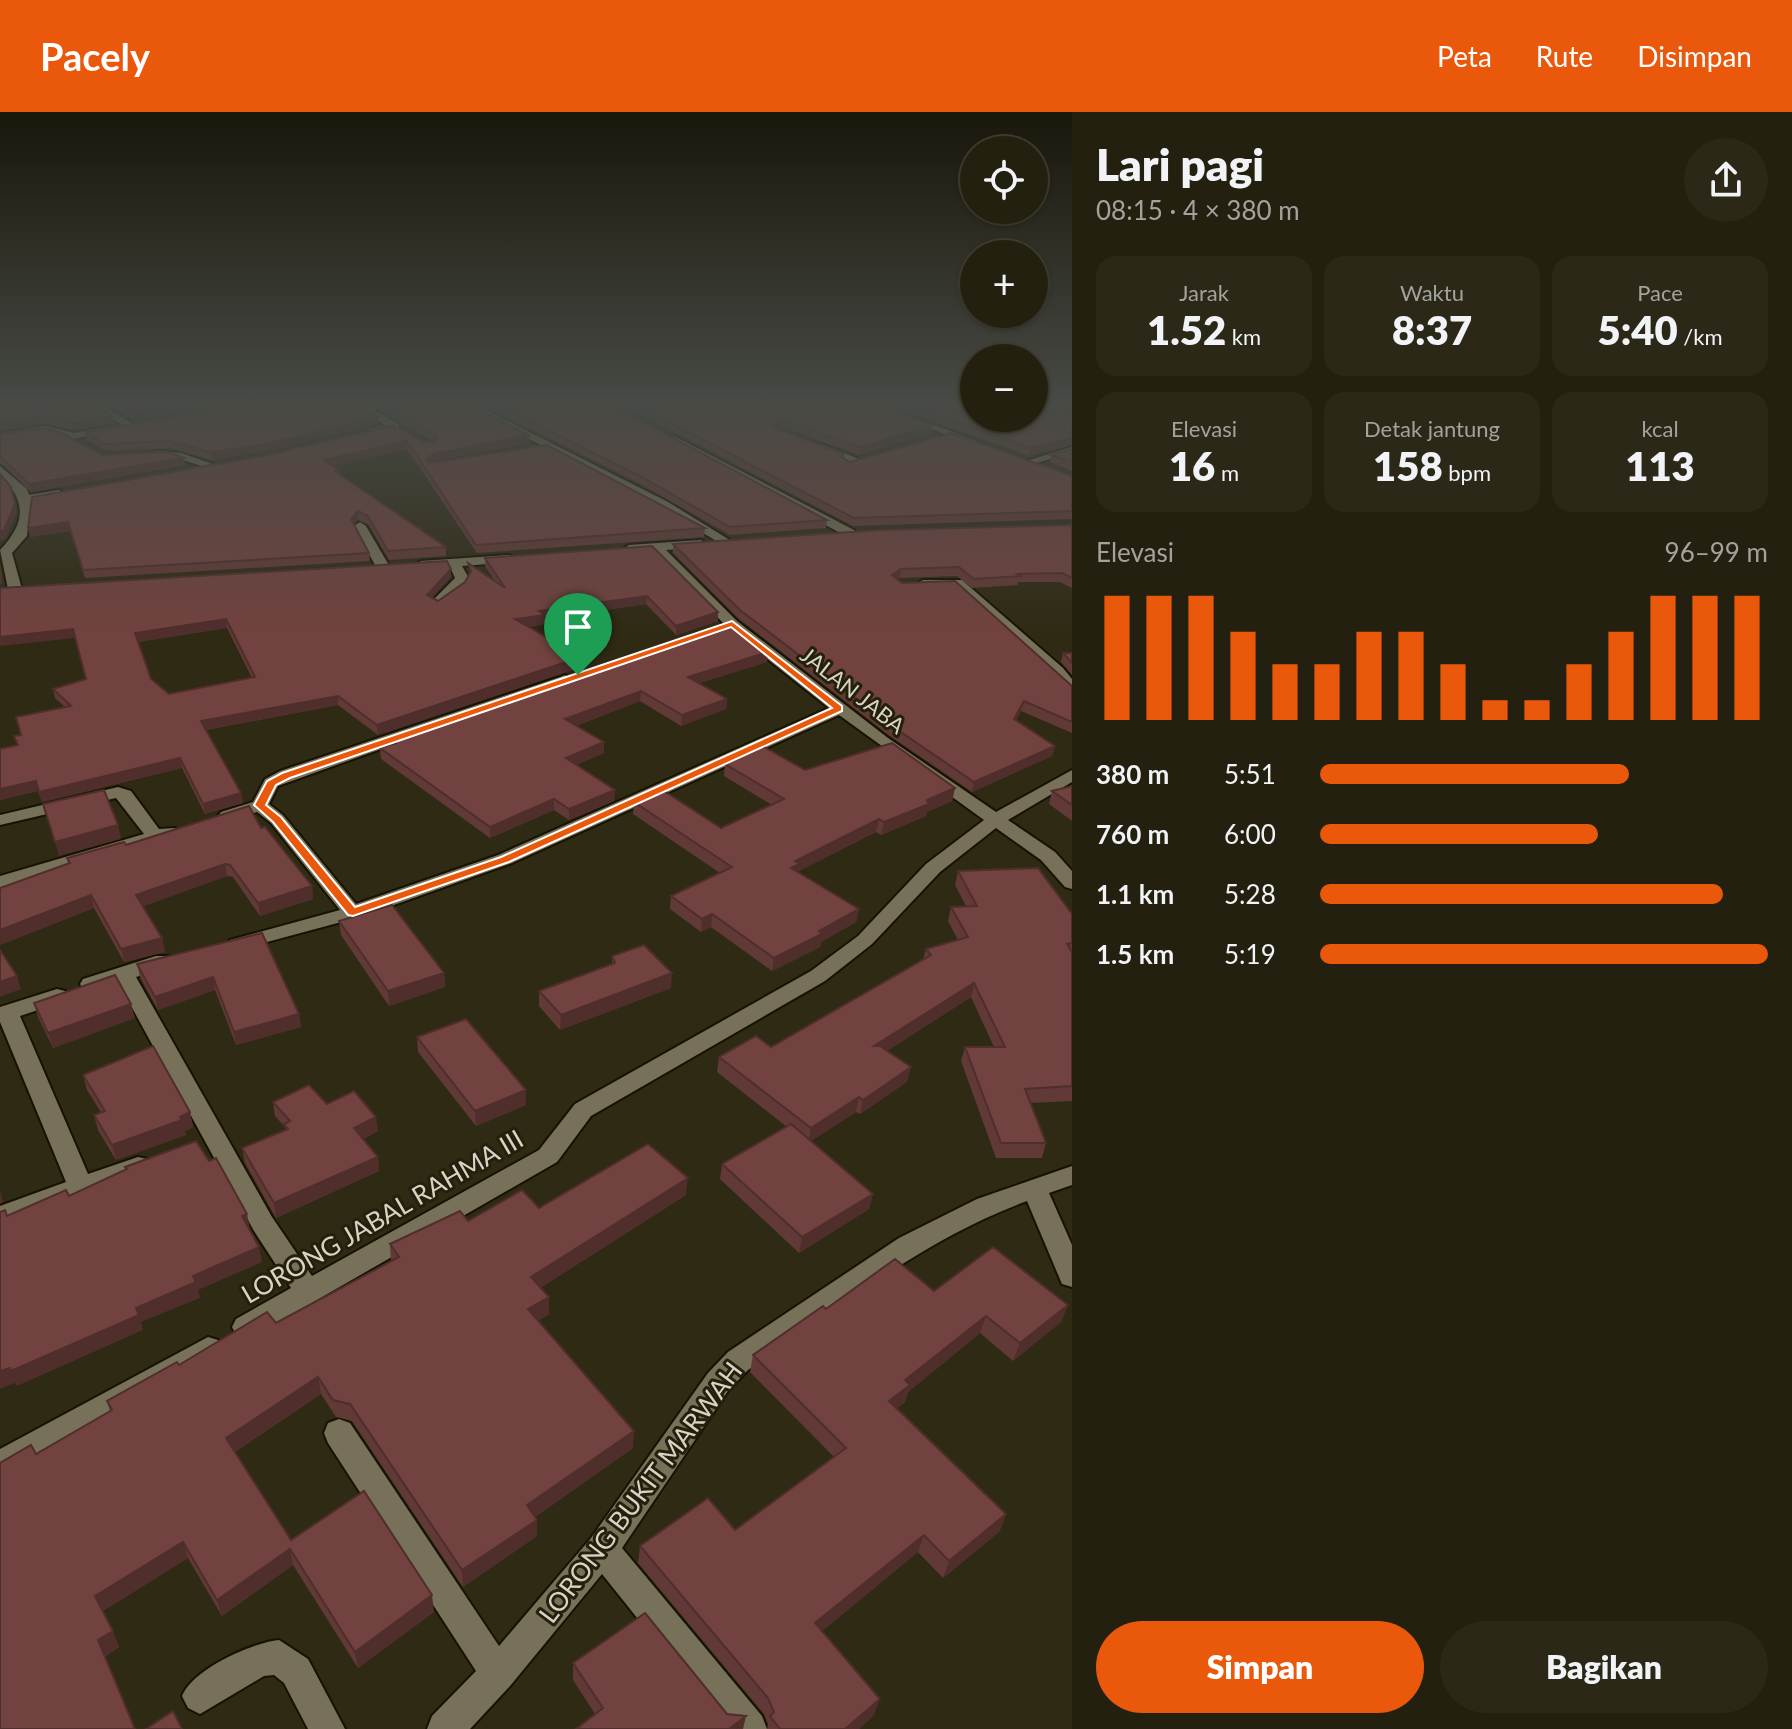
<!DOCTYPE html>
<html lang="id">
<head>
<meta charset="utf-8">
<style>
	:root { --surface:#23200f; --page:#2b2818; --text:#f1f3f6; --muted:#a3a39e; --line:#403e2f; --accent:#ea580c }
	body { margin:0; font-family:Lato,sans-serif; background:var(--page); color:var(--text); height:100vh; display:flex; flex-direction:column; font-size:30px; white-space:nowrap }
	* { box-sizing:border-box; margin:0 }
	p { font-size:26px; color:var(--muted) }
	.icon { flex:none; width:44px; height:44px; fill:none; stroke:currentColor; stroke-width:2; stroke-linecap:round; stroke-linejoin:round }
	.map { position:relative; flex:1; overflow:hidden }
	.sheet { display:flex; flex-direction:column; background:var(--surface); width:720px }
	.sheet>* { flex:none }
	.buttons { position:absolute; left:960px; top:24px; display:grid; gap:16px }
	.buttons a { display:grid; place-items:center; width:88px; height:88px; border-radius:50%; background:var(--surface); box-shadow:0 2px 6px #0004,0 0 0 2px var(--line); font-size:40px }
	.pin { position:absolute; display:grid; place-items:center; width:68px; height:68px; color:#fff; margin:-82px -34px; border-radius:50% 50% 50% 0; rotate:-45deg; box-shadow:0 0 8px #0007 }
	.pin .icon { rotate:45deg }
	.round { display:grid; place-items:center; flex:none; width:84px; height:84px; border-radius:42px; background:var(--page) }
	.summary { display:flex; align-items:center; justify-content:space-between; height:136px; padding:0 24px }
	h1 { font-size:44px; font-weight:800; line-height:60px }
	.figures { display:grid; grid-template-columns:repeat(3,1fr); gap:12px; height:136px; padding:8px 24px }
	.figures div { display:grid; align-content:center; border-radius:20px; background:var(--page); text-align:center }
	.figures b { font-size:40px; font-weight:800 }
	.figures small { font-size:22px; font-weight:400 }
	.figures p { font-size:22px }
	.chart { height:224px; padding:16px 24px }
	.chart p { display:flex; justify-content:space-between }
	.chart svg { width:100%; height:144px; margin-top:8px; stroke:var(--accent); stroke-width:6 }
	.cta { display:flex; gap:16px; margin-top:auto; padding:16px 24px }
	.cta a { flex:1; height:92px; border-radius:48px; background:var(--accent); color:#fff; font-size:32px; font-weight:800; line-height:92px; text-align:center }
	.cta a+a { background:var(--page); color:var(--text) }
	ul { padding:0 24px; list-style:none; font-size:26px }
	li { display:grid; grid-template-columns:128px 96px 1fr; align-items:center; height:60px }
	li i { height:20px; border-radius:10px; background:var(--accent) }
	header { display:flex; align-items:center; gap:48px; box-sizing:border-box; height:112px; padding:0 40px; background:var(--accent); color:#fff }
	header strong { font-size:38px }
	nav { display:flex; gap:44px; margin-inline-start:auto; font-size:28px }
	main { display:flex; flex:1; min-height:0 }
	.map>svg:first-child { display:block }
	.lines { fill:none; stroke-linecap:round; stroke-linejoin:round }
	.minor-casing { stroke:#171201; stroke-width:4 }
	.minor { fill:#777159; fill-rule:evenodd }
	.wall { fill:#613936; fill-rule:evenodd }
	.shaded-wall { fill:#4f2e2c }
	.building { fill:#71423f; stroke:#4f2e2c; stroke-width:2; fill-rule:evenodd }
	.route { fill:#ea580c; stroke:#fff; stroke-width:2; fill-rule:evenodd }
	.labels { text-anchor:middle; dominant-baseline:central; stroke-width:6; stroke-linejoin:round; paint-order:stroke }
	.street-label { font-size:22px; fill:#d7d4c7; stroke:#25200b }
	.near-street-label { font-size:26px; fill:#d7d4c7; stroke:#25200b }
</style>
</head>
<body>
<header>
<strong>Pacely</strong>
<nav><a>Peta</a><a>Rute</a><a>Disimpan</a></nav>
</header>
<main>
<div class="map">
<svg width="1072" height="1617" viewBox="0 0 1072 1617">
	<rect width="100%" height="100%" fill="#2f2a14"/>
	<g class="lines">
		<!-- minor casing -->
		<g class="minor-casing">
			<g id="minor">
				<polygon points="90,293 102,293 135,313 126,315"/>
				<polygon points="372,293 394,293 373,298 399,312 399,316 369,321 369,317 385,313 358,297"/>
				<polygon points="464,293 476,293 668,390 733,430 723,433 660,395"/>
				<polygon points="868,293 881,293 980,330 971,332"/>
				<polygon points="45,314 74,321 111,314 116,317 74,327 45,320 0,327 0,321"/>
				<polygon points="674,324 854,418 856,421 846,424 670,329 669,327"/>
				<polygon points="813,332 821,332 864,349 854,351 813,336"/>
				<polygon points="1072,335 1072,341 1029,353 1023,350"/>
				<polygon points="158,339 181,341 218,354 212,357 176,346 154,344 154,340"/>
				<path d="M0 354 27 377 29 383 59 378 65 381 31 390 27 424 12 441 22 477 15 481 8 477 0 438C26 411 27 389 0 363Z"/>
				<polygon points="360,410 366,414 390,455 388,458 376,455 354,414"/>
				<polygon points="701,428 707,432 705,435 666,438 737,509 888,626 996,700 1072,658 1072,670 1008,708 1055,740 1072,759 1072,777 1065,775 1041,748 996,716 940,760 872,832 825,869 591,1004 557,1050 256,1223 246,1227 236,1223 232,1215 236,1207 291,1176 254,1119 118,870 91,879 83,877 80,872 83,867 156,844 170,844 173,849 170,854 136,865 272,1105 312,1164 539,1038 575,992 811,859 858,824 926,752 984,708 839,603 512,751 360,805 237,838 230,836 227,832 230,828 340,798 271,711 257,700 227,709 218,704 221,700 253,690 265,667 280,659 560,565 565,563 573,568 278,674 269,692 283,703 356,792 498,743 829,596 727,515 653,439 629,441 623,437 629,433"/>
				<polygon points="509,443 515,447 514,450 462,454 469,466 463,477 437,495 430,491 455,466 450,455 421,457 414,453 421,449"/>
				<polygon points="923,468 962,468 1063,556 1072,567 1072,582 1067,580 1053,562 954,475 918,475 916,472"/>
				<polygon points="118,675 131,679 159,717 175,716 178,720 175,724 0,776 0,764 144,722 116,686 0,713 0,703"/>
				<polygon points="57,877 65,879 68,884 65,889 20,904 88,1062 138,1045 147,1047 150,1054 147,1061 0,1114 0,1094 66,1070 0,910 0,895"/>
				<path d="M1072 1054V1073L1049 1081 1072 1133V1175L1062 1172 1027 1089C924 1127 838 1196 748 1258L728 1279 622 1436 762 1604 767 1617H726L602 1462 510 1574 470 1617H427L432 1604 476 1559 328 1331 324 1321 328 1311 339 1307 350 1311 499 1534 591 1426 708 1261 728 1240 899 1126 977 1087Z"/>
				<polygon points="208,1225 218,1228 222,1237 218,1246 0,1367 0,1337"/>
				<path d="M279 1528 308 1547 345 1617H308L284 1571 274 1563 264 1564 200 1602 188 1596 182 1584C193 1557 251 1531 279 1528Z"/>
			</g>
		</g>
		<!-- minor -->
		<use href="#minor" class="minor"/>
	</g>
	<!-- wall -->
	<g class="wall">
		<polygon points="0,293 114,311 74,318 45,311 0,319"/>
		<polygon points="107,293 222,293 134,308"/>
		<polygon points="237,293 364,293 359,294 378,305 378,312 267,339 212,348 170,336 106,339 87,328 86,320"/>
		<polygon points="381,293 529,323 529,331 434,349 431,351 705,416 704,425 477,441 407,337 333,354 339,358 340,362 446,435 446,444 389,448 369,413 358,408 354,413 369,441 370,449 85,466 70,419 30,425 268,343 393,313 424,330 432,329 381,299"/>
		<polygon points="482,293 611,293 827,408 826,416 730,423 637,370"/>
		<polygon points="623,293 880,293 931,321 859,343 785,316 779,317 850,350 1072,364 1072,407 853,414"/>
		<polygon points="888,293 974,293 1072,299 1072,333 1029,344"/>
		<polygon points="0,322 102,343 184,346 185,353 31,380 2,352 0,352"/>
		<polygon points="1072,337 1072,359 1050,350 1051,343"/>
		<polygon points="1072,413 1072,476 1060,470 1018,470 1018,473 972,476 957,464 900,466 897,468 1072,574 1072,621 1021,599 1016,608 1055,634 1052,644 972,680 890,624 739,507 673,441 673,432"/>
		<path d="M652 434 718 509 676 523 646 492 545 507V512L528 515 581 555 378 623 338 593 206 618 241 681 243 691 205 702 182 656 42 690 38 679 0 688V637L17 634 21 623 65 595 55 586 53 577 86 567 75 526 451 457V465L432 486 438 489 465 470 470 462 468 451 495 469 485 454V446ZM227 516 252 566 169 582 151 567 138 530Z"/>
		<polygon points="768,540 767,550 699,571 727,587 726,597 681,614 640,589 576,614 604,641 576,653 615,678 614,689 569,708 554,698 490,726 381,647 380,636 392,632 391,627"/>
		<polygon points="1063,541 1072,541 1072,563 1061,550"/>
		<polygon points="725,652 805,658 955,676 952,689 927,700 926,704 881,723 876,720 799,759 799,761 859,797 856,810 821,830 820,835 772,859 711,815 701,820 670,797 671,784 720,761 633,702 634,690 721,716 772,693 724,664"/>
		<polygon points="1072,674 1072,709 1049,692 1052,679"/>
		<polygon points="261,716 312,774 313,787 260,804 233,765 227,764 143,794 162,826 165,840 124,850 94,796 0,833 0,776 68,751 67,746 126,733"/>
		<polygon points="958,759 1072,802 1072,989 1030,991 1046,1031 1042,1046 996,1046 961,949 965,935 994,935 971,885 887,939 907,970 860,1002 856,1000 811,1029 873,1082 869,1097 799,1141 720,1067 722,1052 787,1015 717,960 719,945 771,935 923,847 926,837 958,828 948,809 951,795 966,794 955,773"/>
		<polygon points="339,809 444,861 445,875 389,894 341,823"/>
		<polygon points="262,821 299,902 301,915 236,933 215,878 158,898 140,865 137,852"/>
		<polygon points="612,844 671,876 560,918 539,894 539,879 612,852"/>
		<polygon points="34,891 135,906 53,936 38,905"/>
		<polygon points="417,925 526,993 476,1014 418,940"/>
		<polygon points="83,963 190,1000 193,1015 185,1019 186,1023 116,1048 98,1018 94,1003 101,1000 87,978"/>
		<polygon points="273,990 327,992 378,1019 363,1027 378,1045 379,1059 276,1106 245,1051 242,1036 285,1019 285,1015 275,1004"/>
		<polygon points="686,1083 540,1176 549,1202 538,1209 633,1336 535,1405 537,1424 463,1475 352,1309 336,1305 321,1282 235,1340 291,1428 434,1500 358,1556 293,1453 222,1504 188,1446 103,1499 119,1535 0,1617 36,1342 110,1299 107,1289 179,1253 276,1211 391,1149 390,1132 468,1109 539,1096"/>
		<polygon points="934,1179 1068,1193 1061,1210 1013,1249 980,1221 908,1280 905,1290 897,1296 1000,1419 943,1466 918,1440 822,1519 874,1603 859,1617 767,1617 768,1612 764,1602 638,1451 640,1434 735,1418 834,1345 750,1260 753,1243 826,1197"/>
		<polygon points="573,1551 727,1602 595,1602 573,1568"/>
	</g>
	<!-- shaded-wall -->
	<g class="shaded-wall">
		<polygon points="180,293 222,293 134,308 132,301"/>
		<polygon points="43,304 45,311 0,319 0,311"/>
		<polygon points="112,304 114,311 74,318 73,311"/>
		<polygon points="378,305 378,312 267,339 212,348 211,340"/>
		<polygon points="786,309 785,316 774,318 773,315 775,311"/>
		<polygon points="932,313 931,321 859,343 860,335"/>
		<polygon points="529,323 529,331 434,349 426,355 426,347 434,342"/>
		<polygon points="1072,326 1072,333 1029,344 1031,336"/>
		<polygon points="407,329 407,337 325,356 324,348"/>
		<polygon points="184,346 185,353 31,380 29,372"/>
		<polygon points="15,392 17,400 6,426 0,429 0,420"/>
		<polygon points="358,399 358,408 351,415 351,407"/>
		<polygon points="68,410 70,419 30,425 28,416"/>
		<polygon points="0,453 3,471 0,473"/>
		<polygon points="451,457 451,465 427,491 427,483"/>
		<polygon points="901,457 900,466 890,472 892,463"/>
		<polygon points="647,484 646,492 545,507 545,512 515,516 515,507 539,499"/>
		<polygon points="718,500 718,509 676,523 676,514"/>
		<polygon points="226,507 227,516 137,530 135,521"/>
		<polygon points="73,517 75,526 0,534 0,525"/>
		<polygon points="768,540 767,550 687,575 688,565"/>
		<polygon points="581,545 581,555 378,623 377,613"/>
		<polygon points="641,579 640,589 565,618 565,607"/>
		<polygon points="338,584 338,593 203,618 201,609"/>
		<polygon points="727,587 726,597 681,614 682,603"/>
		<polygon points="1024,589 1021,599 1012,616 1014,607"/>
		<polygon points="604,630 604,641 566,657 566,646"/>
		<polygon points="1055,634 1052,644 972,680 974,670"/>
		<polygon points="180,646 182,656 42,690 39,680"/>
		<polygon points="36,669 38,679 0,688 0,677"/>
		<polygon points="955,676 952,689 927,700 926,704 881,723 884,710"/>
		<polygon points="615,678 614,689 569,708 569,697"/>
		<polygon points="241,681 243,691 205,702 203,692"/>
		<polygon points="554,687 554,698 490,726 490,715"/>
		<polygon points="879,707 876,720 799,759 798,765 791,756 795,749"/>
		<polygon points="118,713 121,727 59,744 55,730"/>
		<polygon points="225,752 227,764 139,796 136,783"/>
		<polygon points="312,774 313,787 260,804 258,791"/>
		<polygon points="91,783 94,796 0,833 0,818"/>
		<polygon points="859,797 856,810 821,830 820,835 772,859 774,846"/>
		<polygon points="712,802 711,815 701,820 702,807"/>
		<polygon points="162,826 165,840 124,850 121,837"/>
		<polygon points="444,861 445,875 389,894 388,879"/>
		<polygon points="672,861 671,876 560,918 561,903"/>
		<polygon points="17,864 21,877 0,885 0,870"/>
		<polygon points="213,865 215,878 158,898 155,885"/>
		<polygon points="974,871 971,885 871,949 874,934"/>
		<polygon points="131,892 135,906 53,936 48,921"/>
		<polygon points="299,902 301,915 236,933 234,920"/>
		<polygon points="911,955 907,970 860,1002 863,988"/>
		<polygon points="526,978 526,993 476,1014 475,999"/>
		<polygon points="859,985 856,1000 808,1031 811,1016"/>
		<polygon points="190,1000 193,1015 185,1019 186,1023 116,1048 112,1033"/>
		<polygon points="376,1005 378,1019 355,1030 354,1016"/>
		<polygon points="378,1045 379,1059 276,1106 274,1091"/>
		<polygon points="688,1066 686,1083 531,1182 531,1165"/>
		<polygon points="0,1078 3,1090 0,1092"/>
		<polygon points="873,1082 869,1097 799,1141 802,1125"/>
		<polygon points="247,1102 250,1117 242,1104"/>
		<polygon points="259,1135 262,1150 198,1178 200,1186 141,1210 143,1218 17,1274 15,1271 0,1277 0,1259 136,1196 193,1164"/>
		<polygon points="549,1185 549,1202 529,1214 528,1197"/>
		<polygon points="1068,1193 1061,1210 1013,1249 1020,1231"/>
		<polygon points="986,1204 980,1221 908,1280 905,1290 885,1306 889,1289 905,1268"/>
		<polygon points="318,1265 321,1282 230,1343 226,1326"/>
		<polygon points="634,1319 633,1336 527,1410 527,1393"/>
		<polygon points="1006,1402 1000,1419 943,1466 949,1449"/>
		<polygon points="537,1408 537,1424 463,1475 462,1458"/>
		<polygon points="924,1423 918,1440 811,1528 815,1511"/>
		<polygon points="183,1430 188,1446 101,1500 95,1484"/>
		<polygon points="290,1437 293,1453 222,1504 217,1488"/>
		<polygon points="432,1483 434,1500 358,1556 355,1540"/>
		<polygon points="113,1519 119,1535 105,1545 98,1528"/>
		<polygon points="880,1587 874,1603 859,1617 845,1617"/>
		<polygon points="746,1604 743,1617 729,1617"/>
	</g>
	<!-- building -->
	<g class="building">
		<polygon points="0,293 94,293 112,304 73,311 43,304 0,311"/>
		<polygon points="118,293 180,293 132,301"/>
		<polygon points="237,293 356,293 378,305 267,332 211,340 169,329 104,332 86,320"/>
		<polygon points="382,293 470,293 529,323 434,342 426,347 429,351 547,333 705,416 476,433 407,329 324,348 339,358 335,359 446,435 388,439 368,404 358,399 351,407 369,441 83,458 68,410 28,416 32,385 268,343 393,313 424,330 435,329 438,325"/>
		<polygon points="496,293 611,293 827,408 730,415 638,363"/>
		<polygon points="636,293 880,293 932,313 860,335 786,309 775,311 773,315 843,342 842,346 850,350 951,321 1072,364 1072,399 854,406"/>
		<polygon points="909,293 974,293 974,306 1034,306 1034,293 1054,293 1072,299 1072,326 1031,336"/>
		<polygon points="43,316 59,320 102,343 168,340 184,346 29,372 0,344 0,322"/>
		<polygon points="1072,337 1072,350 1051,343"/>
		<polygon points="0,362 11,375 15,392 4,418 0,420"/>
		<polygon points="1072,413 1072,466 1062,461 1017,462 1020,464 974,467 959,455 901,457 892,463 902,471 955,469 1072,574 1072,610 1024,589 1014,607 1055,634 974,670 892,614 740,498 673,432 881,418"/>
		<path d="M652 434 718 500 676 514 647 484 539 499 545 503 515 507 581 545 377 613 338 584 201 609 241 681 203 692 180 646 39 680 36 669 0 677V637L18 633 14 624 21 623 16 605 71 594 53 577 86 567 73 517 0 525V476L447 449 451 457 427 483 438 489 465 470 471 459 468 451 505 476 485 446ZM226 507 255 565 169 582 151 567 135 521Z"/>
		<polygon points="730,511 768,540 688,565 727,587 682,603 641,579 565,607 604,630 566,646 615,678 569,697 554,687 490,715 380,636 396,631 391,627"/>
		<polygon points="1063,541 1072,541 1072,551"/>
		<polygon points="892,631 955,676 927,688 929,692 884,710 879,707 795,749 800,752 791,756 859,797 819,819 822,822 774,846 712,802 702,807 671,784 732,755 634,690 661,677 721,716 784,687 725,652 764,635 805,658"/>
		<polygon points="1072,674 1072,693 1052,679"/>
		<polygon points="104,678 118,713 55,730 43,692"/>
		<polygon points="249,694 261,716 265,715 312,774 258,791 230,753 225,752 136,783 162,826 121,837 91,783 0,818 0,776 70,751 67,746 124,730 126,733"/>
		<polygon points="1038,756 1072,802 1072,831 1067,832 1072,840 1072,974 1025,977 1046,1031 1001,1031 965,935 1005,935 974,871 874,934 880,934 911,955 863,988 859,985 811,1016 719,945 756,924 771,935 931,843 926,837 968,825 951,795 977,794 958,759"/>
		<polygon points="392,793 444,861 388,879 339,809"/>
		<polygon points="262,821 299,902 234,920 213,865 155,885 137,852"/>
		<polygon points="644,833 672,861 561,903 539,879 615,851 612,844"/>
		<polygon points="0,838 17,864 0,870"/>
		<polygon points="115,863 131,892 48,921 34,891"/>
		<polygon points="466,907 526,978 475,999 417,925"/>
		<polygon points="153,934 190,1000 180,1005 182,1008 112,1033 94,1003 105,999 83,963"/>
		<polygon points="309,973 327,992 354,979 376,1005 354,1016 378,1045 274,1091 242,1036 288,1017 284,1012 290,1009 273,990"/>
		<polygon points="791,1012 873,1082 802,1125 722,1052"/>
		<polygon points="196,1029 209,1049 216,1046 247,1102 242,1104 259,1135 193,1164 196,1170 136,1196 139,1203 11,1259 10,1256 0,1259 0,1100 5,1098 7,1104 66,1078 69,1084 127,1057 125,1055"/>
		<polygon points="648,1032 688,1066 531,1165 549,1185 528,1197 634,1319 527,1393 537,1408 462,1458 350,1292 333,1288 318,1265 226,1326 291,1428 364,1379 432,1483 355,1540 290,1437 217,1488 183,1430 95,1484 113,1519 98,1528 135,1617 0,1617 0,1351 31,1333 36,1342 112,1298 107,1289 177,1250 179,1253 267,1200 276,1211 399,1145 390,1132 460,1099 468,1109 522,1078 539,1096"/>
		<polygon points="993,1135 1068,1193 1020,1231 986,1204 905,1268 910,1273 889,1289 1006,1402 949,1449 924,1423 815,1511 880,1587 845,1617 780,1617 770,1604 774,1600 768,1586 640,1434 708,1386 735,1418 846,1336 753,1243 823,1194 826,1197 895,1147 934,1179"/>
		<polygon points="645,1501 727,1602 746,1604 729,1617 576,1617 603,1596 573,1551"/>
		<polygon points="173,1599 182,1617 146,1617"/>
	</g>
	<!-- sky -->
	<linearGradient id="sky" x2="0" y2="1"><stop stop-color="#1a170b"/><stop offset="0.56" stop-color="#474a45"/><stop offset="1" stop-color="#474a45" stop-opacity="0"/></linearGradient>
	<rect width="1072" height="519" fill="url(#sky)"/>
	<!-- route -->
	<path class="route" d="M732 509 842 594V599L509 750 353 804 348 803 273 710 254 693 267 669 282 661ZM731 515 832 596 501 745 355 795 281 705 266 693 276 673 290 666Z"/>
	<g class="labels">
		<!-- street labels -->
		<g class="street-label">
			<text transform="translate(853 578) rotate(38)">JALAN JABA</text>
		</g>
		<!-- near-street labels -->
		<g class="near-street-label">
			<text transform="translate(382 1104) rotate(-30)">LORONG JABAL RAHMA III</text>
			<text transform="translate(640 1380) rotate(-53)">LORONG BUKIT MARWAH</text>
		</g>
	</g>
</svg>
<div class="buttons">
<a><svg class="icon" aria-label="locate" viewBox="0 0 24 24"><circle cx="12" cy="12" r="6"/><path d="M12 2v4M12 18v4M2 12h4M18 12h4"/></svg></a>
<a>+</a>
<a>−</a>
</div>
<div class="pin" style="left:578px;top:563px;background:#1e9e55"><svg class="icon" aria-label="arrive" viewBox="0 0 24 24"><path d="M6 21V4h12l-3 4 3 4H6"/></svg></div>
</div>
<section class="sheet">
<div class="summary"><div><h1>Lari pagi</h1><p>08:15 · 4 × 380 m</p></div><a class="round"><svg class="icon" aria-label="share" viewBox="0 0 24 24"><path d="M12 15V3M7 8l5-5 5 5M5 13v7h14v-7"/></svg></a></div>
<div class="figures">
<div><p>Jarak</p><b>1.52<small> km</small></b></div>
<div><p>Waktu</p><b>8:37</b></div>
<div><p>Pace</p><b>5:40<small> /km</small></b></div>
</div>
<div class="figures">
<div><p>Elevasi</p><b>16<small> m</small></b></div>
<div><p>Detak jantung</p><b>158<small> bpm</small></b></div>
<div><p>kcal</p><b>113</b></div>
</div>
<div class="chart"><p><span>Elevasi</span>96–99 m</p>
<svg viewBox="0 0 160 44" preserveAspectRatio="none"><path d="M5 44V6M15 44V6M25 44V6M35 44V17M45 44V27M55 44V27M65 44V17M75 44V17M85 44V27M95 44V38M105 44V38M115 44V27M125 44V17M135 44V6M145 44V6M155 44V6"/></svg>
</div>
<ul>
<li><b>380 m</b>5:51<i style="width:69%"></i></li>
<li><b>760 m</b>6:00<i style="width:62%"></i></li>
<li><b>1.1 km</b>5:28<i style="width:90%"></i></li>
<li><b>1.5 km</b>5:19<i style="width:100%"></i></li>
</ul>
<div class="cta"><a>Simpan</a><a>Bagikan</a></div>
</section>
</main>
</body>
</html>
